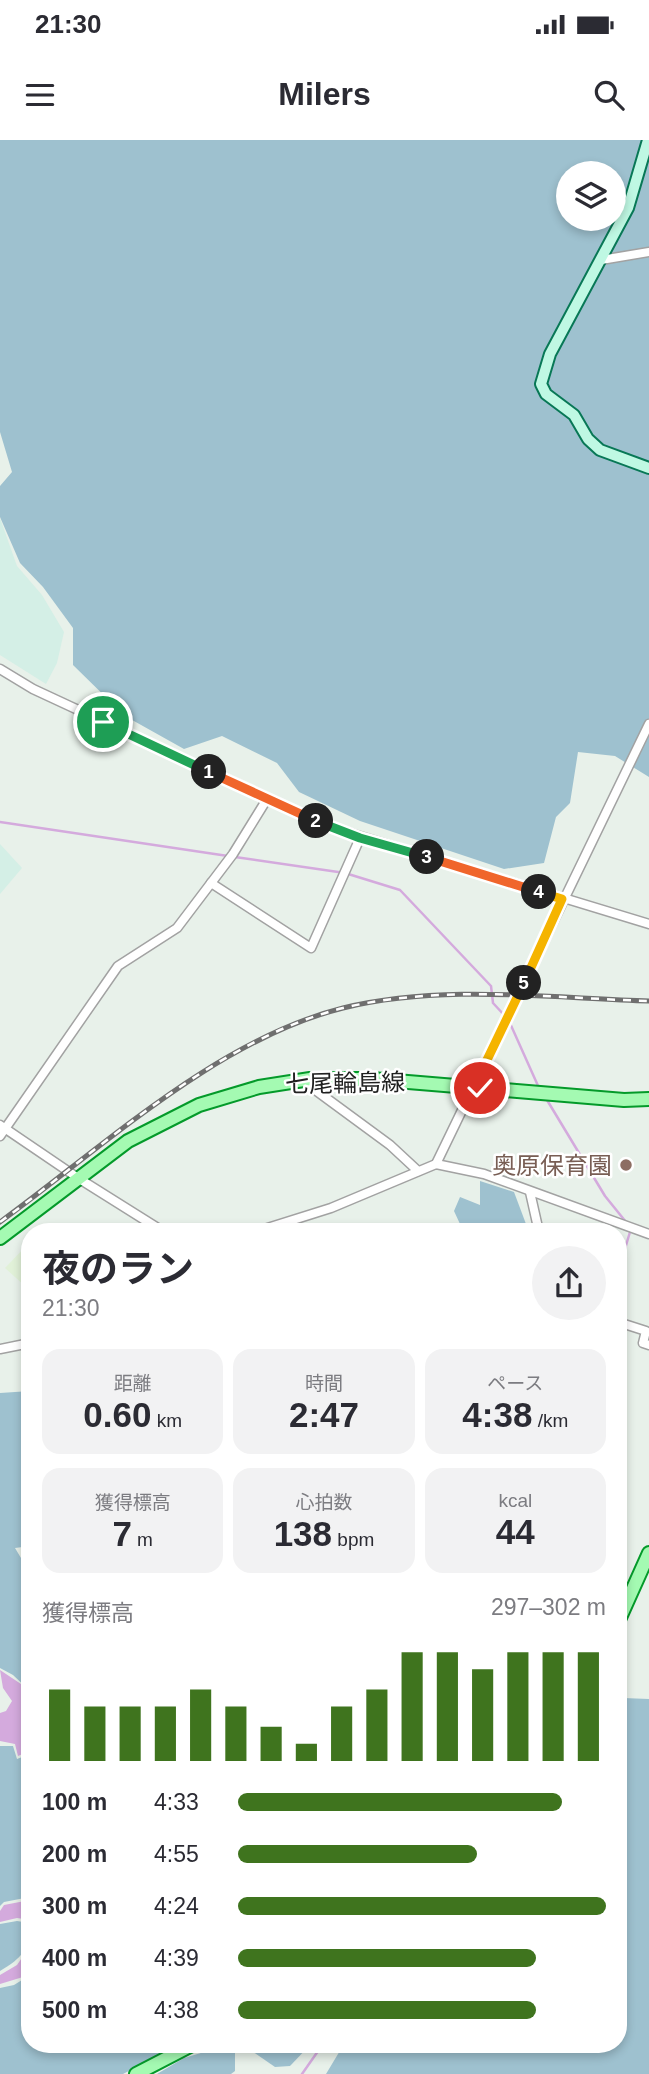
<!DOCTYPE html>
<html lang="ja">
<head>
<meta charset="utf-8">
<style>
	:root { --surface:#fff; --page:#f2f2f3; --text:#2b2b33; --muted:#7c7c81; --accent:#3f741e }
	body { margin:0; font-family:Helvetica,"Noto Sans JP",sans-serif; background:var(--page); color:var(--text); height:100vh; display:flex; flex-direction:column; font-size:26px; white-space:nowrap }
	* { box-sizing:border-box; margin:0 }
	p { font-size:23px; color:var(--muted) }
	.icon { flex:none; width:38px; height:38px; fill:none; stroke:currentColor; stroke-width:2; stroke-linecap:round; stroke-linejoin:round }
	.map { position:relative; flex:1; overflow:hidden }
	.sheet { position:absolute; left:21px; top:1083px; width:606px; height:830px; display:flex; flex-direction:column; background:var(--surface); border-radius:28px; box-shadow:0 4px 10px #0003 }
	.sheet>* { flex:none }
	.fabs { position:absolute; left:556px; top:21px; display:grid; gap:14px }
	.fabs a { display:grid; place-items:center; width:70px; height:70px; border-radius:50%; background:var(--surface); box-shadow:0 4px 10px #0003; font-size:35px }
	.pin { position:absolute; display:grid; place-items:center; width:60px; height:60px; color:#fff; margin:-30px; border:4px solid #fff; border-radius:50%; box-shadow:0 2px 7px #0007 }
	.km { position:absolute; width:35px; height:35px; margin:-18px; border-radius:50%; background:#222; color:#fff; font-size:19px; line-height:35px; text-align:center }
	.round { display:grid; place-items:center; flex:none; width:74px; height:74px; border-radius:37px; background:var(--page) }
	.summary { display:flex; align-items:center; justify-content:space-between; height:119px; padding:0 21px }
	h1 { font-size:38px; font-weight:700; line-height:52px }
	.metrics { display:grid; grid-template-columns:repeat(3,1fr); gap:10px; height:119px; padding:7px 21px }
	.metrics div { display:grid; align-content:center; border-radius:18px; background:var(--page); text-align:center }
	.metrics b { font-size:35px; font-weight:700 }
	.metrics small { font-size:19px; font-weight:400 }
	.metrics p { font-size:19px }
	.chart { height:196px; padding:14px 21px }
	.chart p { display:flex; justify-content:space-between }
	.chart svg { width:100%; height:126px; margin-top:7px; stroke:var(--accent); stroke-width:6 }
	ul { padding:0 21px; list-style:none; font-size:23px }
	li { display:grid; grid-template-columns:112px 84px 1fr; align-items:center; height:52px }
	li i { height:18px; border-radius:9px; background:var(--accent) }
	.status { display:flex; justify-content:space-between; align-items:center; height:49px; padding:0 35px; background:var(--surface); direction:ltr }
	.status svg { height:19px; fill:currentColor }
	header { display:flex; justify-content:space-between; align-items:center; height:91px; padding:0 21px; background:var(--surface); font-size:32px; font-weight:700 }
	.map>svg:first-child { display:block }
	.commercial { fill:#e1f1d8 }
	.farmland { fill:#d4efe6 }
	.forest { fill:#9ec1cf; fill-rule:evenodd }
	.water { fill:#d4aadd }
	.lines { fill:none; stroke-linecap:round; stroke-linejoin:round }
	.stream { stroke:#d4aadd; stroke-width:2.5 }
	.street-casing { stroke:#a2a2a2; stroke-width:11 }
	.secondary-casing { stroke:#087856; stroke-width:14 }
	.primary-casing { stroke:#049a2a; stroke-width:16 }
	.street { stroke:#fff; stroke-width:8 }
	.secondary { stroke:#bff8e3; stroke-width:10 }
	.primary { stroke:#a4fab2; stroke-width:12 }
	.rail-casing { stroke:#6f6f6f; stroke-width:5 }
	.rail { stroke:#fff; stroke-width:2.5; stroke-dasharray:8; stroke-linecap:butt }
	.split-1-casing { stroke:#fff; stroke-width:14 }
	.split-2-casing { stroke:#fff; stroke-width:14 }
	.split-3-casing { stroke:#fff; stroke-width:14 }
	.split-4-casing { stroke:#fff; stroke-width:14 }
	.split-5-casing { stroke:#fff; stroke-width:14 }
	.split-6-casing { stroke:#fff; stroke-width:14 }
	.split-1 { stroke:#22a559; stroke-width:9 }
	.split-2 { stroke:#f0652b; stroke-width:9 }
	.split-3 { stroke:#22a559; stroke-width:9 }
	.split-4 { stroke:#f0652b; stroke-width:9 }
	.split-5 { stroke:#f5b400; stroke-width:9 }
	.split-6 { stroke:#f5b400; stroke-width:9 }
	.education-dot { fill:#8d6e63; stroke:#fff; stroke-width:2.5 }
	.labels { text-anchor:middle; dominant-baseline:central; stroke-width:5; stroke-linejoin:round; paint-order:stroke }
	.street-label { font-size:24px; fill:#212121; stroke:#fff }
	.education-label { font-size:24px; fill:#785e54; stroke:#fff; text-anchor:end }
</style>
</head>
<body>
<div class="status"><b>21:30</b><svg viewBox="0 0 49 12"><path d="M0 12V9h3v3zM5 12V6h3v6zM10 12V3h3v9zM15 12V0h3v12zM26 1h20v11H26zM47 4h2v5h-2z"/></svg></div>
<header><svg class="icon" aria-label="menu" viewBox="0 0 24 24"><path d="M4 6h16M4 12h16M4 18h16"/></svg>Milers<svg class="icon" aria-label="search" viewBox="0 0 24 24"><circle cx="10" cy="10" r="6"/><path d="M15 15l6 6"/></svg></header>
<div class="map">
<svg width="649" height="1934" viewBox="0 0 649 1934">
	<rect width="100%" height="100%" fill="#e8f1ea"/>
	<!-- commercial -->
	<polygon class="commercial" points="30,1102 30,1141 25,1146 5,1128"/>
	<!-- farmland -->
	<g class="farmland">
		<polygon points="0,378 17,426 42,455 64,492 57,523 46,544 0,515"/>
		<polygon points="0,704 22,728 0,754"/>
	</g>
	<!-- forest -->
	<g class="forest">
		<path d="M0 0H649V637L615 616 578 612 570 663 556 677 544 723 504 729 360 681 299 652 277 623 222 596 184 609 125 576 73 525V488L43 447 20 423 0 377V346L12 332 0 292ZM569 33H614V79H569Z"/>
		<polygon points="480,1041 514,1052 529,1092 451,1092 460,1084 454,1071 460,1057 480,1065"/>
		<polygon points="30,1251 30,1406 15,1408 24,1423 30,1426 30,1551 13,1535 0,1528 0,1253"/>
		<polygon points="623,1558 649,1559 649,1934 326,1934 341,1909 347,1904 618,1904 618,1572"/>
		<polygon points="0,1606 13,1606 17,1619 30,1614 30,1757 4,1762 0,1766"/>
		<path d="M17 1781 30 1783C30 1809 22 1818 0 1831V1784Z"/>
		<polygon points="30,1835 30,1904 181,1904 123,1934 0,1934 0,1848 14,1845"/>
		<polygon points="231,1904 235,1904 235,1931 231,1934 157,1934 184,1918"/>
		<polygon points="257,1904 311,1904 290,1926 275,1927 246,1907"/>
	</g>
	<!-- water -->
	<g class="water">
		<polygon points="0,1530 21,1544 29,1554 30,1611 18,1616 15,1604 0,1601 0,1573 6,1571 12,1561 3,1548"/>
		<polygon points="30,1760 30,1780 17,1778 0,1782 0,1771 4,1765"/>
		<polygon points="30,1806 30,1830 23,1837 0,1844 0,1835 17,1825"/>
	</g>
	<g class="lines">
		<!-- stream -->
		<g class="stream">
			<polyline points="0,682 228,716"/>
			<polyline points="235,717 345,733 400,750 491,846 493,863 505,876"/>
			<polyline points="509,881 539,948"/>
			<polyline points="547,960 605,1056 626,1082"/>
			<polyline points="618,1132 630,1092"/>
			<polyline points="302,1934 323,1904"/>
		</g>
		<!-- street casing -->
		<g class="street-casing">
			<g id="street">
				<polyline points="601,120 649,112"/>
				<polyline points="0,529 33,549 330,687 649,784"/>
				<polyline points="211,743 311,808 360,698"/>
				<polyline points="303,941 390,1005 418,1031"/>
				<polyline points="0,985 78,1038 164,1092"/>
				<polyline points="0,996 118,826 177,788 233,714 267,659"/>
				<polyline points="436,1024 649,584"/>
				<polyline points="530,1052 539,1092"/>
				<polyline points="255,1092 331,1068 436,1024 484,1034 649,1094"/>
				<polyline points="618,1182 646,1191 643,1203 649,1205"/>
				<polyline points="0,1209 30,1203"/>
			</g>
		</g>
		<!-- secondary casing -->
		<g class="secondary-casing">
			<polyline id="secondary" points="648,0 628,68 550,214 541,244 546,254 574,275 588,299 600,310 649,328"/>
		</g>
		<!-- primary casing -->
		<g class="primary-casing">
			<g id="primary">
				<polyline points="0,1098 128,1001 199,965 259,947 310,939 372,939 624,960 649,959"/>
				<polyline points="618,1482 649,1413"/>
				<polyline points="136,1934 194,1904"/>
			</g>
		</g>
		<!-- street -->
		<use href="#street" class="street"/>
		<!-- secondary -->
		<use href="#secondary" class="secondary"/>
		<!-- primary -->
		<use href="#primary" class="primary"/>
		<!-- rail casing -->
		<g class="rail-casing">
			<path id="rail" d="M0 1082C103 1007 218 899 343 868 442 844 549 858 649 861"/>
		</g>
		<!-- rail -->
		<use href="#rail" class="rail"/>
	</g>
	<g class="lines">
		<!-- split-1 casing -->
		<g class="split-1-casing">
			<polyline id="split-1" points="103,582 209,632"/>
		</g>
		<!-- split-2 casing -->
		<g class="split-2-casing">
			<polyline id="split-2" points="209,632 316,681"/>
		</g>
		<!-- split-3 casing -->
		<g class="split-3-casing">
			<polyline id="split-3" points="316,681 360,698 427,717"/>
		</g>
		<!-- split-4 casing -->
		<g class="split-4-casing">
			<polyline id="split-4" points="427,717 539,752"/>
		</g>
		<!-- split-5 casing -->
		<g class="split-5-casing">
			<polyline id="split-5" points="524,843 562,759 539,752"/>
		</g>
		<!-- split-6 casing -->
		<g class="split-6-casing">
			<polyline id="split-6" points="480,948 474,947 524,843"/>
		</g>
		<!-- split-1 -->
		<use href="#split-1" class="split-1"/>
		<!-- split-2 -->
		<use href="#split-2" class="split-2"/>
		<!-- split-3 -->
		<use href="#split-3" class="split-3"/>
		<!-- split-4 -->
		<use href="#split-4" class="split-4"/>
		<!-- split-5 -->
		<use href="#split-5" class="split-5"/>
		<!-- split-6 -->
		<use href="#split-6" class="split-6"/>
	</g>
	<!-- markers -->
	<circle class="education-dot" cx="626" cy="1025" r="7"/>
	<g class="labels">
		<!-- street labels -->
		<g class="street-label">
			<text transform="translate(345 943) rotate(-1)">七尾輪島線</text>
		</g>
		<!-- education labels -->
		<g class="education-label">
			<text x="612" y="1025">奥原保育園</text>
		</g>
	</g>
</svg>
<div class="fabs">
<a><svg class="icon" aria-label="layers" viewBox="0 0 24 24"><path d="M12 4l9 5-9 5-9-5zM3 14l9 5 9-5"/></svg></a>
</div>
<div class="pin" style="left:103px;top:582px;background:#1e9e55"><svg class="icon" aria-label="arrive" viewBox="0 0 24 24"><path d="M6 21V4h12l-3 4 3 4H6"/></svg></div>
<div class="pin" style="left:480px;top:948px;background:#d93025"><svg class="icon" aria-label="check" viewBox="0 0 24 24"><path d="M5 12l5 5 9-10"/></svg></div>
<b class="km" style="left:209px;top:632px">1</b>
<b class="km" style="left:316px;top:681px">2</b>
<b class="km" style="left:427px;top:717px">3</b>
<b class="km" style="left:539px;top:752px">4</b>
<b class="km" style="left:524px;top:843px">5</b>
<section class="sheet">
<div class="summary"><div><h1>夜のラン</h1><p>21:30</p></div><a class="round"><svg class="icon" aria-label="share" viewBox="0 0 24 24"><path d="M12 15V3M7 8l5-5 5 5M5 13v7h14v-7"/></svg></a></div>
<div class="metrics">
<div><p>距離</p><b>0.60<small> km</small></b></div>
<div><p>時間</p><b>2:47</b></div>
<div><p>ペース</p><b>4:38<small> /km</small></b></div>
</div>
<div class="metrics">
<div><p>獲得標高</p><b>7<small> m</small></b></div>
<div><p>心拍数</p><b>138<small> bpm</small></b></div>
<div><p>kcal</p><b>44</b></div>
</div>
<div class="chart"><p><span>獲得標高</span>297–302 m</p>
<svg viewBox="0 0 160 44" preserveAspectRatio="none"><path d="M5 44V19M15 44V25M25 44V25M35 44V25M45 44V19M55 44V25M65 44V32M75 44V38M85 44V25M95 44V19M105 44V6M115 44V6M125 44V12M135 44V6M145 44V6M155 44V6"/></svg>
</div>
<ul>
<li><b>100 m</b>4:33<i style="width:88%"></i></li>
<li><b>200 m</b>4:55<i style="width:65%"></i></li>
<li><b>300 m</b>4:24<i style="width:100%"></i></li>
<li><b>400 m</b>4:39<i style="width:81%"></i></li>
<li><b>500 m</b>4:38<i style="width:81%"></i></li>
</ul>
</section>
</div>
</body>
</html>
